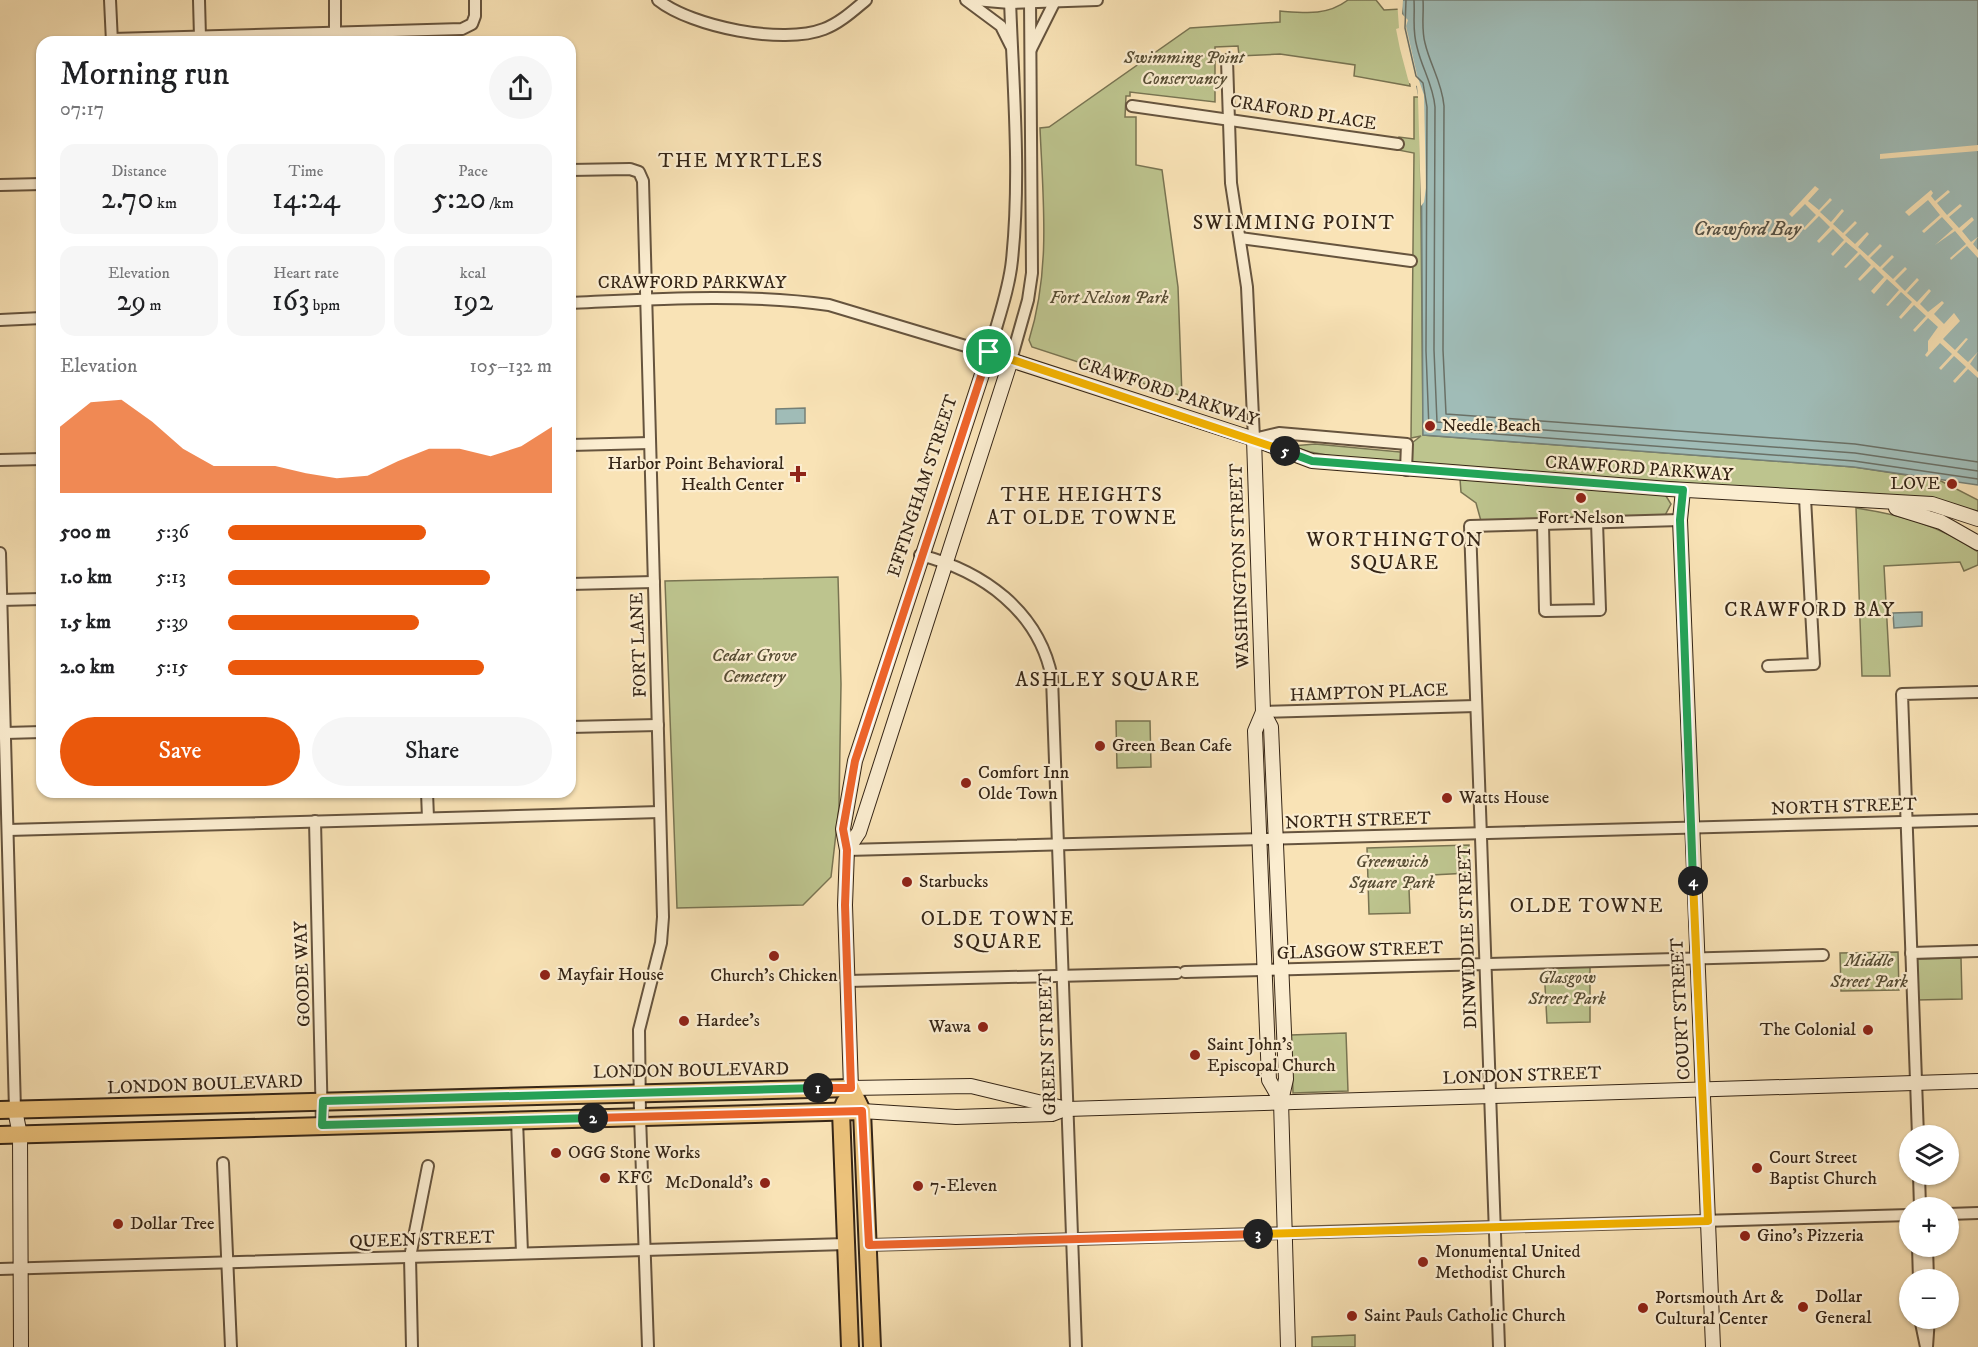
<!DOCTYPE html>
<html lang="en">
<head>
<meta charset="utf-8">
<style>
	:root { --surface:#fff; --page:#f6f6f6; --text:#202124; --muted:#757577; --accent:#ea580c }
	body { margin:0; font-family:"IM FELL DW Pica",serif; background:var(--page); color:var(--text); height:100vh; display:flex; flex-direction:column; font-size:22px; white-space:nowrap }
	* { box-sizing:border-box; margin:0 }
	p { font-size:20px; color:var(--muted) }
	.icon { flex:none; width:33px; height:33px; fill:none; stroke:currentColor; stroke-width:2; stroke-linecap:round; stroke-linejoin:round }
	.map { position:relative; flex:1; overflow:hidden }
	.details { position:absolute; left:36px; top:36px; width:540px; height:762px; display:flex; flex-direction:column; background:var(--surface); border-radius:18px; box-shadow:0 2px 4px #0004 }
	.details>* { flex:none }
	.fabs { position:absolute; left:1899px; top:1125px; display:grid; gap:12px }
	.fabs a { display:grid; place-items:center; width:60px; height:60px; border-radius:50%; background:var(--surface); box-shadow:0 2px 4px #0004; font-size:30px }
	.pin { position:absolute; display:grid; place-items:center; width:51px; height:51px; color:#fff; margin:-26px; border:3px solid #fff; border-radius:50%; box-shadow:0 2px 6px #0007 }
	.km { position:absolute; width:30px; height:30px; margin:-15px; border-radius:50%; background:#222; color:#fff; font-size:16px; line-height:30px; text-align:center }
	.round { display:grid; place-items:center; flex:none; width:63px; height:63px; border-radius:32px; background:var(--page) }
	.summary { display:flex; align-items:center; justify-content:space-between; height:102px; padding:0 24px }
	h1 { font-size:33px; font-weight:600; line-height:45px }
	.figures { display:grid; grid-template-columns:repeat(3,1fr); gap:9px; height:102px; padding:6px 24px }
	.figures div { display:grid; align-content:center; border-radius:15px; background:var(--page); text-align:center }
	.figures b { font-size:30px; font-weight:600 }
	.figures small { font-size:16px; font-weight:400 }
	.figures p { font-size:16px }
	.chart { height:168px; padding:12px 24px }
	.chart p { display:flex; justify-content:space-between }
	.chart svg { width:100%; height:108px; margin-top:6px; fill:var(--accent); opacity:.7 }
	.cta { display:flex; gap:12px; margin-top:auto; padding:12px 24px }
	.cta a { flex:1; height:69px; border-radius:36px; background:var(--accent); color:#fff; font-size:24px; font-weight:600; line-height:69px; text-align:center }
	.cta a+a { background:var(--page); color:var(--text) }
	ul { padding:0 24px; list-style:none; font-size:20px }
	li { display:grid; grid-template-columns:96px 72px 1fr; align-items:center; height:45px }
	li i { height:15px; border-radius:8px; background:var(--accent) }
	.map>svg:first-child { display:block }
	.green { fill:#bdc48e; stroke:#797452; stroke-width:1.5 }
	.water { fill:#a0bcb7; stroke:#758077; stroke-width:1.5 }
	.pier { fill:#f9e3b6 }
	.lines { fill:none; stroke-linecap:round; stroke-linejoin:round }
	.shore { stroke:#6a7066; stroke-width:1.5 }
	.street-casing { stroke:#66543e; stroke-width:14 }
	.secondary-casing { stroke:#352516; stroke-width:16 }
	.primary-casing { stroke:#352516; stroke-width:20 }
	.street { stroke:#fbedd0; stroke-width:10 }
	.secondary { stroke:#fbedd0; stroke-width:14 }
	.primary { stroke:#ecc27b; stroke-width:16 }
	.split-1-casing { stroke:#fff; stroke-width:12 }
	.split-2-casing { stroke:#fff; stroke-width:12 }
	.split-3-casing { stroke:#fff; stroke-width:12 }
	.split-4-casing { stroke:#fff; stroke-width:12 }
	.split-5-casing { stroke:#fff; stroke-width:12 }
	.split-6-casing { stroke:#fff; stroke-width:12 }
	.split-1 { stroke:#f0652b; stroke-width:8 }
	.split-2 { stroke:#22a559; stroke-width:8 }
	.split-3 { stroke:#f0652b; stroke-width:8 }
	.split-4 { stroke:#f5b400; stroke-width:8 }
	.split-5 { stroke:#22a559; stroke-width:8 }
	.split-6 { stroke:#f5b400; stroke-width:8 }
	.poi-dot { fill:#8f2418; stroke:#fbedd0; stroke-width:2 }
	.labels { text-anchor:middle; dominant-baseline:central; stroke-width:4.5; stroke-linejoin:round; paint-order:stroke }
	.park-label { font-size:18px; font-style:italic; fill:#574d34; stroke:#fbedd0 }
	.street-label { font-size:18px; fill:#352516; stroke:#fbedd0 }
	.poi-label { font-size:18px; fill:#352516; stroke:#fbedd0; text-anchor:start }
	.neighbourhood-label { font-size:20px; letter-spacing:1.5px; fill:#352516; stroke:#fbedd0 }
	.water-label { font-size:20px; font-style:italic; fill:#555246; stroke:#fbedd0 }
</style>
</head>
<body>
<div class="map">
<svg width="1978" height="1347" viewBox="0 0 1978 1347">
	<rect width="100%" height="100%" fill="#f9e3b6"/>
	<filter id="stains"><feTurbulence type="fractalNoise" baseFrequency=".00333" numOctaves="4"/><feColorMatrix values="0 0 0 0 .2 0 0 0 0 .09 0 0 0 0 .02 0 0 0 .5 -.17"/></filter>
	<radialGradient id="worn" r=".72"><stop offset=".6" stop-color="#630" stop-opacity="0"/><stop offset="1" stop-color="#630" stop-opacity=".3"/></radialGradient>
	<!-- green -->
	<g class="green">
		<path d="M1348 0H1376L1384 10 1401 9 1410 86 1354 76 1355 65 1280 54 1239 56 1238 46 1215 47V102L1130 92V96H1126L1125 117H1136V165L1162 170 1178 287 1182 396 1032 347 1029 340C1051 270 1043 200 1040 128L1049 127 1190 28 1280 22V11C1305 13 1327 16 1348 0Z"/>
		<polygon points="1414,97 1420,97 1423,435 1854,467 1939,480 1978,500 1978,514 1932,500 1669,482 1666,496 1671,504 1662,521 1481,521 1476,503 1461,492 1460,479 1310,452 1292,446 1315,444 1400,452 1421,436 1411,438 1414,153 1398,150 1399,137 1414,139"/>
		<path d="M1856 508C1902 515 1939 525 1978 552V565L1964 571 1960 562 1884 566 1890 676H1862Z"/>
		<polygon points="838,577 841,684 839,807 831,877 803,905 677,908 665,581"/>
		<polygon points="1116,721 1150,721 1151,767 1117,768"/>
		<polygon points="1469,845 1469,873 1432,875 1432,888 1409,889 1410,913 1369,914 1367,848"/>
		<polygon points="1898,952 1899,990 1841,991 1840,953"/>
		<polygon points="1961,958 1962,999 1917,1000 1916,959"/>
		<polygon points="1590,966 1590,1022 1547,1023 1544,967"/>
		<polygon points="1346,1033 1348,1091 1293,1093 1291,1035"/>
		<polygon points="1355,1335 1355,1347 1312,1347 1312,1337"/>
	</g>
	<!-- water -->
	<g class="water">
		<polygon points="1400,0 1978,0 1978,485 1854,467 1423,435 1421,107"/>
		<polygon points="805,408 805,423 776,424 776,409"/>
		<polygon points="1922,612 1922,626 1894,628 1893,613"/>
	</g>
	<!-- pier -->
	<g class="pier">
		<polygon points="1397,0 1403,0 1402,14 1408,20 1406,26 1417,75 1424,95 1426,188 1424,202 1421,206 1418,97 1417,86 1409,83 1400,49 1396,29 1399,28"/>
		<polygon points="1978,145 1978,151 1880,159 1880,154"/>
		<polygon points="1815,186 1819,189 1808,201 1819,210 1830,198 1832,200 1820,212 1831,222 1842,209 1844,211 1833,224 1843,233 1855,221 1857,223 1845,235 1855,244 1867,232 1869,234 1858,247 1868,256 1880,244 1882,246 1870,258 1880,267 1892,255 1894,257 1882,269 1893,279 1905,267 1907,269 1895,281 1905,291 1917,278 1919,280 1907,293 1917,302 1929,289 1931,291 1920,304 1928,312 1942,301 1944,303 1934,314 1944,324 1954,313 1960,321 1943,339 1955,350 1966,338 1968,339 1957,352 1968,362 1978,352 1970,364 1978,372 1978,378 1968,369 1955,383 1953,381 1966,367 1954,356 1941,370 1939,368 1952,354 1940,343 1927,357 1925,355 1928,351 1928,341 1938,327 1928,318 1915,332 1913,330 1926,316 1914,305 1901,319 1899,317 1912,302 1901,292 1888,306 1886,305 1899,290 1887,279 1874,294 1871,291 1884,277 1874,267 1860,281 1858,279 1871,265 1860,254 1846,268 1844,267 1858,252 1846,242 1833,256 1831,254 1844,240 1833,229 1819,243 1817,241 1830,227 1819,216 1805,230 1803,229 1816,215 1805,204 1792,217 1789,214"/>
		<polygon points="1931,190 1933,193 1931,196 1935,201 1948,190 1950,192 1937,203 1947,215 1960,204 1962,206 1949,217 1959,228 1972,217 1974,220 1962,231 1971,242 1978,237 1973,244 1978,250 1978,258 1967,246 1951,260 1950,258 1966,244 1955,231 1935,245 1953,229 1942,217 1924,233 1922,231 1940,215 1928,200 1909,216 1905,212"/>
	</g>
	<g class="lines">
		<!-- shore -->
		<g class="shore">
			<polyline points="1406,0 1405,28 1416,76 1423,83 1427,107 1426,351 1429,429 1854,461 1978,479"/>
			<path d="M1414 0C1415 18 1412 30 1417 47 1422 69 1433 84 1435 107L1434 350 1437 422 1855 453 1978 471"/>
			<path d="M1423 0C1424 15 1421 28 1425 43 1430 65 1442 82 1444 106L1443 350 1446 414 1855 444 1978 462"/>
		</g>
		<!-- street casing -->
		<g class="street-casing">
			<g id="street">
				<polyline points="110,0 112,42"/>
				<polyline points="199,0 200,37"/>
				<polyline points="335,0 335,33"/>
				<path d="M658 0C692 27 783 45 824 29 840 23 854 10 866 0"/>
				<polyline points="966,0 1001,26 1011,46"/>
				<polyline points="975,0 1010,3 1097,0"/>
				<polyline points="112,39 462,29 472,24 475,16 475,0"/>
				<polyline points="1031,49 1054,3"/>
				<polyline points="1227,60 1231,183 1247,287 1254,439 1279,433 1407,444 1406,470"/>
				<polyline points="1132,106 1398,144"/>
				<polyline points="570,170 630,169 639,172 643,181 663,917 661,943 639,1030 640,1116 648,1347"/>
				<polyline points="0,185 42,184"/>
				<polyline points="1240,238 1411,261"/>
				<path d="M570 303C656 299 744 293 829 305L989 353C997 322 1009 291 1012 260 1021 174 1013 86 1010 0"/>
				<polyline points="0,320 42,318"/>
				<polyline points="1011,360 1028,300 1032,273 1030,0"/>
				<polyline points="570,445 650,443"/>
				<polyline points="0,460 42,459"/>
				<polyline points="1543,525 1545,611 1600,610 1597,522"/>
				<polyline points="0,553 15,1110"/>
				<path d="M920 555C983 571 1039 611 1052 678L1076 1347"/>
				<polyline points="570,584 654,582"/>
				<polyline points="1,600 42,599"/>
				<polyline points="1768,666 1814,664 1805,498"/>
				<polyline points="1263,712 1476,706"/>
				<polyline points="570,727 658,725"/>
				<polyline points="5,733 42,732"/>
				<polyline points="427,792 428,818"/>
				<polyline points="315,821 322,1125"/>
				<polyline points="8,830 660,812"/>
				<polyline points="847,850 1978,820"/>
				<polyline points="1911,953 1978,951"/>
				<polyline points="1185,972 1823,955"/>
				<polyline points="848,981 1177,973"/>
				<polyline points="517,1120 522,1253"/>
				<polyline points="1918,1136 1902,694 1978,692"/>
				<polyline points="223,1163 231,1347"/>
				<polyline points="1919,1174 1920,1208"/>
				<polyline points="1948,1214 1978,1213"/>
				<polyline points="869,1245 1910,1215"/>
				<polyline points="1918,1246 1919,1280"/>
				<polyline points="1927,1246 1928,1280"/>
				<polyline points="0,1269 846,1244"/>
				<polyline points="1920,1318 1926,1347"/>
				<polyline points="412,1347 410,1257 428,1166"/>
				<polyline points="1499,1347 1470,526 1680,520"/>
				<polyline points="1927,1347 1929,1318"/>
			</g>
		</g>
		<!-- secondary casing -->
		<g class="secondary-casing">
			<g id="secondary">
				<polyline points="1254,439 1263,712 1271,727 1286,1079 1281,1101 1288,1347"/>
				<polyline points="1683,490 1680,520 1713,1347"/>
				<polyline points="1896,508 1941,522 1978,543"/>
				<polyline points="1978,519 1932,504 1669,489 1312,461 1254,439 989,353 855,761 843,829 847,850 845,905 851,1088 971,1086 1067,1109 1978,1081"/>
				<polyline points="1263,712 1255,731 1269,1080 1281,1101"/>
				<polyline points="847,850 859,832 1011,360"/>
				<polyline points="15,1110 20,1135 21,1347"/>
				<polyline points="862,1111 956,1117 1052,1114 1065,1109"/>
			</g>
		</g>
		<!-- primary casing -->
		<g class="primary-casing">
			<g id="primary">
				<polyline points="851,1088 862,1111 872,1347"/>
				<polyline points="845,1102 841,1111 850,1347"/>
				<polyline points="0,1110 851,1088"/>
				<polyline points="0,1135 862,1111"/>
			</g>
		</g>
		<!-- street -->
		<use href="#street" class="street"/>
		<!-- secondary -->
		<use href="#secondary" class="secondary"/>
		<!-- primary -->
		<use href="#primary" class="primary"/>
	</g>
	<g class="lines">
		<!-- split-1 casing -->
		<g class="split-1-casing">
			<polyline id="split-1" points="818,1088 851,1088 845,905 847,850 843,829 855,761 989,352"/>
		</g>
		<!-- split-2 casing -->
		<g class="split-2-casing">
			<polyline id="split-2" points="593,1118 322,1125 323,1101 818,1088"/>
		</g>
		<!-- split-3 casing -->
		<g class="split-3-casing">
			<polyline id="split-3" points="593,1118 862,1111 869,1245 1258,1234"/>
		</g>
		<!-- split-4 casing -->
		<g class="split-4-casing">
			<polyline id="split-4" points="1258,1234 1708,1221 1693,881"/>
		</g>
		<!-- split-5 casing -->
		<g class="split-5-casing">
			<polyline id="split-5" points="1285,451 1312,461 1683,490 1680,520 1693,881"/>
		</g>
		<!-- split-6 casing -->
		<g class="split-6-casing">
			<polyline id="split-6" points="989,352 1285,451"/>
		</g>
		<!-- split-1 -->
		<use href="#split-1" class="split-1"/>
		<!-- split-2 -->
		<use href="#split-2" class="split-2"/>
		<!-- split-3 -->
		<use href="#split-3" class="split-3"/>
		<!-- split-4 -->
		<use href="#split-4" class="split-4"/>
		<!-- split-5 -->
		<use href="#split-5" class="split-5"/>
		<!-- split-6 -->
		<use href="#split-6" class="split-6"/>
	</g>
	<!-- markers -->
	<g class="poi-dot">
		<circle cx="1430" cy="426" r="6"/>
		<path d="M795 465h6v6h6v6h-6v6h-6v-6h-6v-6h6z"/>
		<circle cx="1952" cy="484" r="6"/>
		<circle cx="1581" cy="498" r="6"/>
		<circle cx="1100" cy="746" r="6"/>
		<circle cx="966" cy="783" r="6"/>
		<circle cx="1447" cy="798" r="6"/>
		<circle cx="907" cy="882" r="6"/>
		<circle cx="774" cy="956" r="6"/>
		<circle cx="545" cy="975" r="6"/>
		<circle cx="684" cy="1021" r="6"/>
		<circle cx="983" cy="1027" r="6"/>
		<circle cx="1868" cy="1030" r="6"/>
		<circle cx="1195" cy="1055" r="6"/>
		<circle cx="556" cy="1153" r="6"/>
		<circle cx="1757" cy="1168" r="6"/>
		<circle cx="605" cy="1178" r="6"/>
		<circle cx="765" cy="1183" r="6"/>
		<circle cx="918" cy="1186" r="6"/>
		<circle cx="118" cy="1224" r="6"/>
		<circle cx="1745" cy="1236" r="6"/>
		<circle cx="1423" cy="1262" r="6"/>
		<circle cx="1803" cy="1307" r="6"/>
		<circle cx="1643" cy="1308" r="6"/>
		<circle cx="1352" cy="1316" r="6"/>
	</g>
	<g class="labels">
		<!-- park labels -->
		<g class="park-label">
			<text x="1184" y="58">Swimming Point<tspan x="1184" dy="21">Conservancy</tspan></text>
			<text x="1109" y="298">Fort Nelson Park</text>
			<text x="754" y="656">Cedar Grove<tspan x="754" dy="21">Cemetery</tspan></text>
			<text x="1392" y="862">Greenwich<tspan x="1392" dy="21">Square Park</tspan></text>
			<text x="1869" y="961">Middle<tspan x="1869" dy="21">Street Park</tspan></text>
			<text x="1567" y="978">Glasgow<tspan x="1567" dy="21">Street Park</tspan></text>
		</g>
		<!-- street labels -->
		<g class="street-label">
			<text transform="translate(1303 113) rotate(9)">CRAFORD PLACE</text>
			<text x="692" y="283">CRAWFORD PARKWAY</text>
			<text transform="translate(1168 392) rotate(18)">CRAWFORD PARKWAY</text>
			<text transform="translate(1639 469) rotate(4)">CRAWFORD PARKWAY</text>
			<text transform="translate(923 486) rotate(-72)">EFFINGHAM STREET</text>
			<text transform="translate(1240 566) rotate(-92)">WASHINGTON STREET</text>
			<text transform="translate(639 645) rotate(-92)">FORT LANE</text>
			<text transform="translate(1369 693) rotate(-2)">HAMPTON PLACE</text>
			<text transform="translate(1844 807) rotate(-2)">NORTH STREET</text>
			<text transform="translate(1358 821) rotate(-2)">NORTH STREET</text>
			<text transform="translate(1468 937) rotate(-92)">DINWIDDIE STREET</text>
			<text transform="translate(1360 951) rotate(-2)">GLASGOW STREET</text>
			<text transform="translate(303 974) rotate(-92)">GOODE WAY</text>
			<text transform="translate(1681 1009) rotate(-93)">COURT STREET</text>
			<text transform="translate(1048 1044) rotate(-92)">GREEN STREET</text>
			<text transform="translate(691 1071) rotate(-1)">LONDON BOULEVARD</text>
			<text transform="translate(1522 1076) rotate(-2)">LONDON STREET</text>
			<text transform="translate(205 1085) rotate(-2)">LONDON BOULEVARD</text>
			<text transform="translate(422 1240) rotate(-2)">QUEEN STREET</text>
		</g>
		<!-- poi labels -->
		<g class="poi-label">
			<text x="1442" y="426">Needle Beach</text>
			<text x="784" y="464" text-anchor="end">Harbor Point Behavioral<tspan x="784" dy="21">Health Center</tspan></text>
			<text x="1940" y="484" text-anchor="end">LOVE</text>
			<text x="1581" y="518" text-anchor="middle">Fort Nelson</text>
			<text x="1112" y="746">Green Bean Cafe</text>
			<text x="978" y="773">Comfort Inn<tspan x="978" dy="21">Olde Town</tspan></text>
			<text x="1459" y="798">Watts House</text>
			<text x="919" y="882">Starbucks</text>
			<text x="557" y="975">Mayfair House</text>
			<text x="774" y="976" text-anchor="middle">Church's Chicken</text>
			<text x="696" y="1021">Hardee's</text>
			<text x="971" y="1027" text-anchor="end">Wawa</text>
			<text x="1856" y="1030" text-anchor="end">The Colonial</text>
			<text x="1207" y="1045">Saint John's<tspan x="1207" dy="21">Episcopal Church</tspan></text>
			<text x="568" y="1153">OGG Stone Works</text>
			<text x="1769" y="1158">Court Street<tspan x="1769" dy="21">Baptist Church</tspan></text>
			<text x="617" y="1178">KFC</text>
			<text x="753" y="1183" text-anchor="end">McDonald's</text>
			<text x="930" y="1186">7-Eleven</text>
			<text x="130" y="1224">Dollar Tree</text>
			<text x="1757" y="1236">Gino's Pizzeria</text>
			<text x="1435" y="1252">Monumental United<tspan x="1435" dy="21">Methodist Church</tspan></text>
			<text x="1815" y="1297">Dollar<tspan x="1815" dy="21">General</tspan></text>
			<text x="1655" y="1298">Portsmouth Art &amp;<tspan x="1655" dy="21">Cultural Center</tspan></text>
			<text x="1364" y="1316">Saint Pauls Catholic Church</text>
		</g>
		<!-- neighbourhood labels -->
		<g class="neighbourhood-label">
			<text x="741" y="161">THE MYRTLES</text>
			<text x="1294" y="223">SWIMMING POINT</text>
			<text x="1082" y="495">THE HEIGHTS<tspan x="1082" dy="23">AT OLDE TOWNE</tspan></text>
			<text x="1395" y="540">WORTHINGTON<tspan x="1395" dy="23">SQUARE</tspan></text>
			<text x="1810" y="610">CRAWFORD BAY</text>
			<text x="1108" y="680">ASHLEY SQUARE</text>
			<text x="1587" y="906">OLDE TOWNE</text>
			<text x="998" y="919">OLDE TOWNE<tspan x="998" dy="23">SQUARE</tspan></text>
		</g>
		<!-- water labels -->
		<g class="water-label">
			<text x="1747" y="229">Crawford Bay</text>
		</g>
	</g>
	<rect width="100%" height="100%" filter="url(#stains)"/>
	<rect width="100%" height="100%" fill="url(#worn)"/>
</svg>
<div class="fabs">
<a><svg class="icon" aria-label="layers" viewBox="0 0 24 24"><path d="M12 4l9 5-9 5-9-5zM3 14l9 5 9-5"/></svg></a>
<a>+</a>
<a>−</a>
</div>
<div class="pin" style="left:989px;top:352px;background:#1e9e55"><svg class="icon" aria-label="arrive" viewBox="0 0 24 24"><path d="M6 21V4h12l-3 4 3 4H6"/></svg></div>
<b class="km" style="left:818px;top:1088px">1</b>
<b class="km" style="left:593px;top:1118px">2</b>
<b class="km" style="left:1258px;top:1234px">3</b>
<b class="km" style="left:1693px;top:881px">4</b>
<b class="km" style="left:1285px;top:451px">5</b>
<section class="details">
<div class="summary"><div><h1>Morning run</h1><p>07:17</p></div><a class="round"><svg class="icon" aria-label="share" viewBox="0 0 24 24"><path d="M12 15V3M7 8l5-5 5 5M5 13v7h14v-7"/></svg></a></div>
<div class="figures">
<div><p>Distance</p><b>2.70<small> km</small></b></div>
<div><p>Time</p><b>14:24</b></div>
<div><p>Pace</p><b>5:20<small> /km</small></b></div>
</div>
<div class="figures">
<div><p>Elevation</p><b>29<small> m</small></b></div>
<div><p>Heart rate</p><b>163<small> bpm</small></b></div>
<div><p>kcal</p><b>192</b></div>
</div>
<div class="chart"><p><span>Elevation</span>105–132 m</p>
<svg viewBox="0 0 160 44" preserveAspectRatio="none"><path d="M0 44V17L10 7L20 6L30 15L40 26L50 33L60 33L70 33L80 36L90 38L100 37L110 31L120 26L130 26L140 29L150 25L160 17V44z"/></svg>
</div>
<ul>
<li><b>500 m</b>5:36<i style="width:61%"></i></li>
<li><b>1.0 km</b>5:13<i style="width:81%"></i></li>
<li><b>1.5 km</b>5:39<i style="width:59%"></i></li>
<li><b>2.0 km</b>5:15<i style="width:79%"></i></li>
</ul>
<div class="cta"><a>Save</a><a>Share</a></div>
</section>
</div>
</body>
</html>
